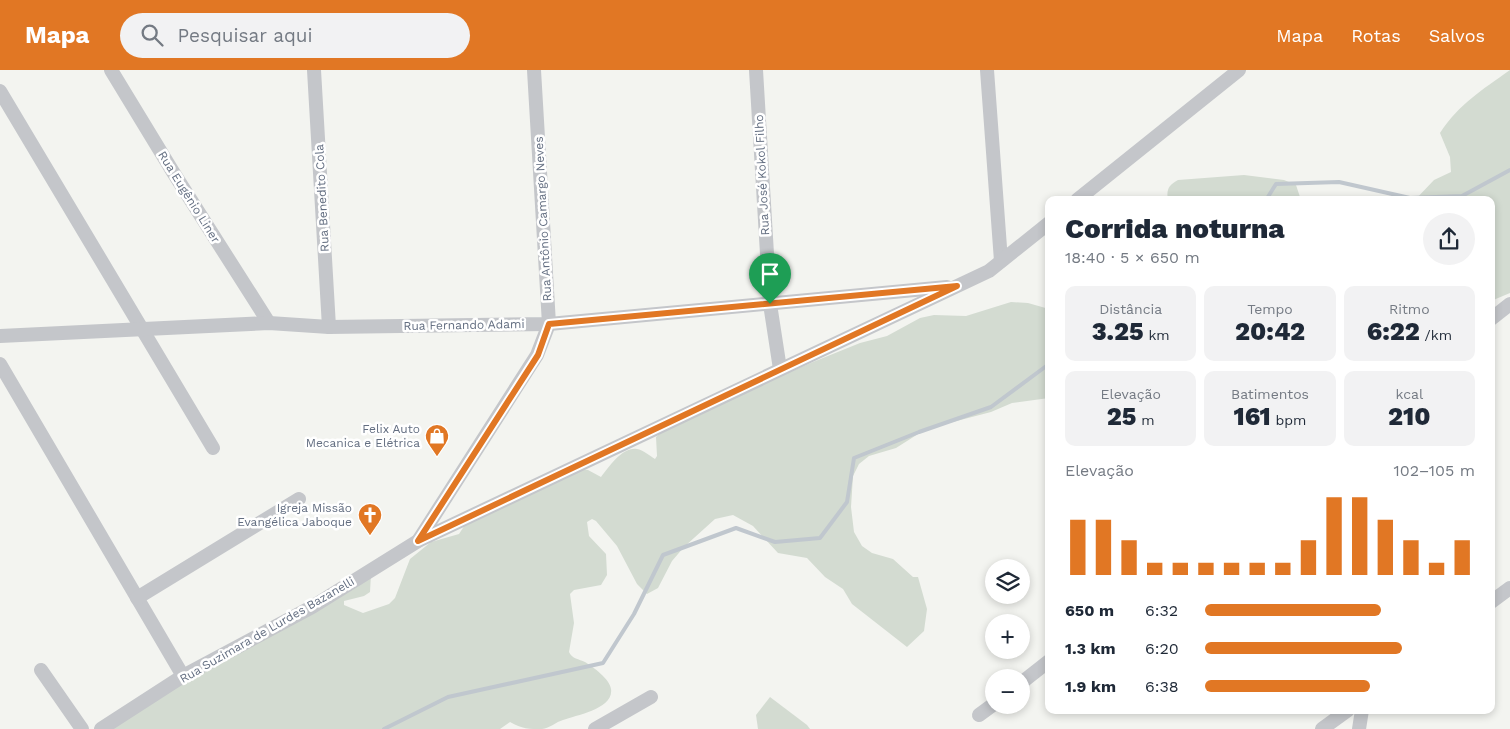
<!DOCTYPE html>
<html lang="pt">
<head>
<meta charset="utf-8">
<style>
	:root { --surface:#fff; --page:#f2f2f3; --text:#1f2937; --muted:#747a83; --accent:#e17724 }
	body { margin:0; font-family:"Work Sans",sans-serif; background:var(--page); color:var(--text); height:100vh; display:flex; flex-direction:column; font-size:19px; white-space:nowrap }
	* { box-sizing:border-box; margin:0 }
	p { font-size:16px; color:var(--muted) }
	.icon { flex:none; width:28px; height:28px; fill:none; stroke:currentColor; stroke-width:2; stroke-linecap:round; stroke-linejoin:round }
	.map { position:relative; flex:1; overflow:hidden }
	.panel { position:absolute; left:1045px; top:126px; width:450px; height:518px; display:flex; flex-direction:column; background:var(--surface); border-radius:10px; box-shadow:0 2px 8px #0003 }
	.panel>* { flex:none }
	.fabs { position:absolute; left:985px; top:489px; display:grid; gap:10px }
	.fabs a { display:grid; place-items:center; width:45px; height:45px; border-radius:50%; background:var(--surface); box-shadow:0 2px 8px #0003; font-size:25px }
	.pin { position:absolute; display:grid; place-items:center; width:42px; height:42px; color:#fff; margin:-51px -21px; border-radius:50% 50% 50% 0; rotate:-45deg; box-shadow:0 0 5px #0007 }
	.pin .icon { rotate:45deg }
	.round { display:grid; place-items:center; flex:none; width:52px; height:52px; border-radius:26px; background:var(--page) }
	.summary { display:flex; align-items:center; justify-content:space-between; height:85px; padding:0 20px }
	h1 { font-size:28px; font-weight:800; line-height:38px }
	.metrics { display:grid; grid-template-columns:repeat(3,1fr); gap:8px; height:85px; padding:5px 20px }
	.metrics div { display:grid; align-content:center; border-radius:10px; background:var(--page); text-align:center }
	.metrics b { font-size:25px; font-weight:800 }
	.metrics small { font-size:14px; font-weight:400 }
	.metrics p { font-size:14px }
	.chart { height:140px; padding:10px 20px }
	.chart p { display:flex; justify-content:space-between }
	.chart svg { width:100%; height:90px; margin-top:5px; stroke:var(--accent); stroke-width:6 }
	ul { padding:0 20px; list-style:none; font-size:16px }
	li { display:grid; grid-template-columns:80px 60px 1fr; align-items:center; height:38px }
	li i { height:12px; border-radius:6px; background:var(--accent) }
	header { display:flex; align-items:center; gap:30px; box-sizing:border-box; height:70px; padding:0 25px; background:var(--accent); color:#fff }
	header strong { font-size:24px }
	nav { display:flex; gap:28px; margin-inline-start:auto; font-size:18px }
	.search { width:350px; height:45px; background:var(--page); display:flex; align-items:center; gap:12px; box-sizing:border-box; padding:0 18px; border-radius:28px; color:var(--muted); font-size:19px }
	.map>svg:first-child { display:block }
	.green { fill:#d3dbd1 }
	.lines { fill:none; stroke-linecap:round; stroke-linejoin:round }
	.stream { stroke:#c0c7ce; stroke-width:4 }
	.street { stroke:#c4c6ca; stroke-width:14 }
	.route-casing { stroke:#fff; stroke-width:10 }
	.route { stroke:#e17724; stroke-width:6 }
	.labels { text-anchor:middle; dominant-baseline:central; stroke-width:5; stroke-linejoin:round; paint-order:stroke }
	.street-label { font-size:12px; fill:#636e81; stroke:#fff }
	.poi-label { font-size:12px; fill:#636e81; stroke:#fff; text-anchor:end }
</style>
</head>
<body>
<header>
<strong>Mapa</strong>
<div class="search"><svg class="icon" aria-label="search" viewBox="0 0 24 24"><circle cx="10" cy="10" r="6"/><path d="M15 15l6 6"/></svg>Pesquisar aqui</div>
<nav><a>Mapa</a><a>Rotas</a><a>Salvos</a></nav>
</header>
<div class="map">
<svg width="1510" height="659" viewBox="0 0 1510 659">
	<rect width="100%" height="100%" fill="#f3f4f0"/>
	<!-- green -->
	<g class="green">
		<path d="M1510 0V223L1491 231V130H1415L1434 110 1451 102 1450 87 1440 63C1460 33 1481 21 1510 0Z"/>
		<path d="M1244 105 1284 110 1296 115 1301 130H1168C1166 119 1169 115 1178 110Z"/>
		<path d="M1011 232 1028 233 1049 239V328L1012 333 991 342 926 359 896 378 869 386 859 394 853 406 851 437 854 462 862 476 872 483 893 489 913 507H918L927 539 924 561 907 577 852 534 843 519 825 507 807 488 778 483 753 456 733 445 715 449 684 477 672 491 658 518 647 524 637 514 617 476 596 451 592 449 587 452 589 466 606 484 607 505 601 515 574 520 570 524 574 553 569 582C572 589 579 589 585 592 593 597 610 609 611 619 614 639 576 645 563 650 556 652 550 658 542 659 529 659 522 659 510 652L500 659H100L187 609 210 599 311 531 371 504 370 522 364 526 344 531V535L363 543 389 534 395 528 410 489 431 472 459 464 472 444 580 399 588 400 601 407C609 397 622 377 637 379 643 380 650 386 655 389L657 386 656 367 668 356 813 292 860 273 887 266 920 248 934 245 966 246Z"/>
		<polygon points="770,627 807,655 810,659 758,659 756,645"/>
	</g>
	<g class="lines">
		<!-- stream -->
		<g class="stream">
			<polyline points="1266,130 1276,114 1339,112 1410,128 1462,126 1510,100"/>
			<polyline points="384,659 448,627 603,593 634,544 663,485 736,458 775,472 820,468 847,432 854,388 919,362 991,337 1049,294"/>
		</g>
		<!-- street -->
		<g class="street">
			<polyline points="111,0 173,102 269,253"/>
			<polyline points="314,0 329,257"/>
			<polyline points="756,0 770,234 780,299"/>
			<polyline points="987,0 1001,191"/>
			<polyline points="0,21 213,378"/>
			<polyline points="1077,130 1239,0"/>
			<polyline points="1491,249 1510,234"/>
			<polyline points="0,266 269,253 329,257 549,254 947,217"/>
			<polyline points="0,294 183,606"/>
			<polyline points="418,471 537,285 549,254 534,0"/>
			<polyline points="137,528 299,429"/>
			<polyline points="1491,532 1510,518"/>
			<polyline points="41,600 82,659"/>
			<polyline points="1021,613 1049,591"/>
			<polyline points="979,645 994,634"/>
			<polyline points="101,659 183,606 312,537 418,471 989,201 1049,153"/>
			<polyline points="595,659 651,627"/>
			<polyline points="1322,659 1348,640"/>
			<polyline points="1359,659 1362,640"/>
		</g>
	</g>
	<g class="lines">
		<!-- route casing -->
		<g class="route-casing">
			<polygon id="route" points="957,216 418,471 538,285 549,254"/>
		</g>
		<!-- route -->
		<use href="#route" class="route"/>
	</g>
	<!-- icons -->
	<defs>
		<g id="shop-pin" transform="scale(1.25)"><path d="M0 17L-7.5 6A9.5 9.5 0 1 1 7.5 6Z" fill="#e17724" stroke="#fff"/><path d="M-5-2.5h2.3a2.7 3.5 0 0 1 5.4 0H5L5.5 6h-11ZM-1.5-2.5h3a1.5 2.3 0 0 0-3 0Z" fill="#fff"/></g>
		<g id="church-pin" transform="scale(1.25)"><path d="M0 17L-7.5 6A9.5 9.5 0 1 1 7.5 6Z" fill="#e17724" stroke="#fff"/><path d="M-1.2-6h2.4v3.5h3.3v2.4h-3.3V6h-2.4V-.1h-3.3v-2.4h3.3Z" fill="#fff"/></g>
	</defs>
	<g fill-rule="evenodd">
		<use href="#shop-pin" x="437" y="366"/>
		<use href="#church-pin" x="370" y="445"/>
	</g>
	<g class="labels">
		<!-- street labels -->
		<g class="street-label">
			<text transform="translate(762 105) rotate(-93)">Rua José Kokol Filho</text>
			<text transform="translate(189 127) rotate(58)">Rua Eugênio Liner</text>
			<text transform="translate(322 128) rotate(-93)">Rua Benedito Cola</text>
			<text transform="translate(543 149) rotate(-93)">Rua Antônio Camargo Neves</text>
			<text transform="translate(464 255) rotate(-1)">Rua Fernando Adami</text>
			<text transform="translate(267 560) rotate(-30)">Rua Suzimara de Lurdes Bazanelli</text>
		</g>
		<!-- poi labels -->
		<g class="poi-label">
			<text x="420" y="359">Felix Auto<tspan x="420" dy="14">Mecanica e Elétrica</tspan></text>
			<text x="352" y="438">Igreja Missão<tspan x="352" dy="14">Evangélica Jaboque</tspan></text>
		</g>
	</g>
</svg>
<div class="fabs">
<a><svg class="icon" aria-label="layers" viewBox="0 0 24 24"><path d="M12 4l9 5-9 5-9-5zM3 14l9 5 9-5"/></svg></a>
<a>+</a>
<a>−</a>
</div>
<div class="pin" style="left:770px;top:234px;background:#1e9e55"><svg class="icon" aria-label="arrive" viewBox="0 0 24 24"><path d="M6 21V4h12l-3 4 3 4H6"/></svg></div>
<section class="panel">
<div class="summary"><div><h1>Corrida noturna</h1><p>18:40 · 5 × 650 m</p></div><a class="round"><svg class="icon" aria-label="share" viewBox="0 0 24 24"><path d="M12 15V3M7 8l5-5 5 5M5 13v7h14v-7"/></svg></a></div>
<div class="metrics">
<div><p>Distância</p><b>3.25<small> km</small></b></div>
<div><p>Tempo</p><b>20:42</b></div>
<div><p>Ritmo</p><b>6:22<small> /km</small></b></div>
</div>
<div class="metrics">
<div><p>Elevação</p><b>25<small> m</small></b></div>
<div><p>Batimentos</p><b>161<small> bpm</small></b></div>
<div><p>kcal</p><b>210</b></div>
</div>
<div class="chart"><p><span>Elevação</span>102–105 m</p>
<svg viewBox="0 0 160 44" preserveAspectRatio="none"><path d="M5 44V17M15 44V17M25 44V27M35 44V38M45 44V38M55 44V38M65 44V38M75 44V38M85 44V38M95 44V27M105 44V6M115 44V6M125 44V17M135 44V27M145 44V38M155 44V27"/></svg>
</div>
<ul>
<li><b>650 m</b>6:32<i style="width:65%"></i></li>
<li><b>1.3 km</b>6:20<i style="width:73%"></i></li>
<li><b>1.9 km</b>6:38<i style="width:61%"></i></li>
</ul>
</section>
</div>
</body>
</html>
